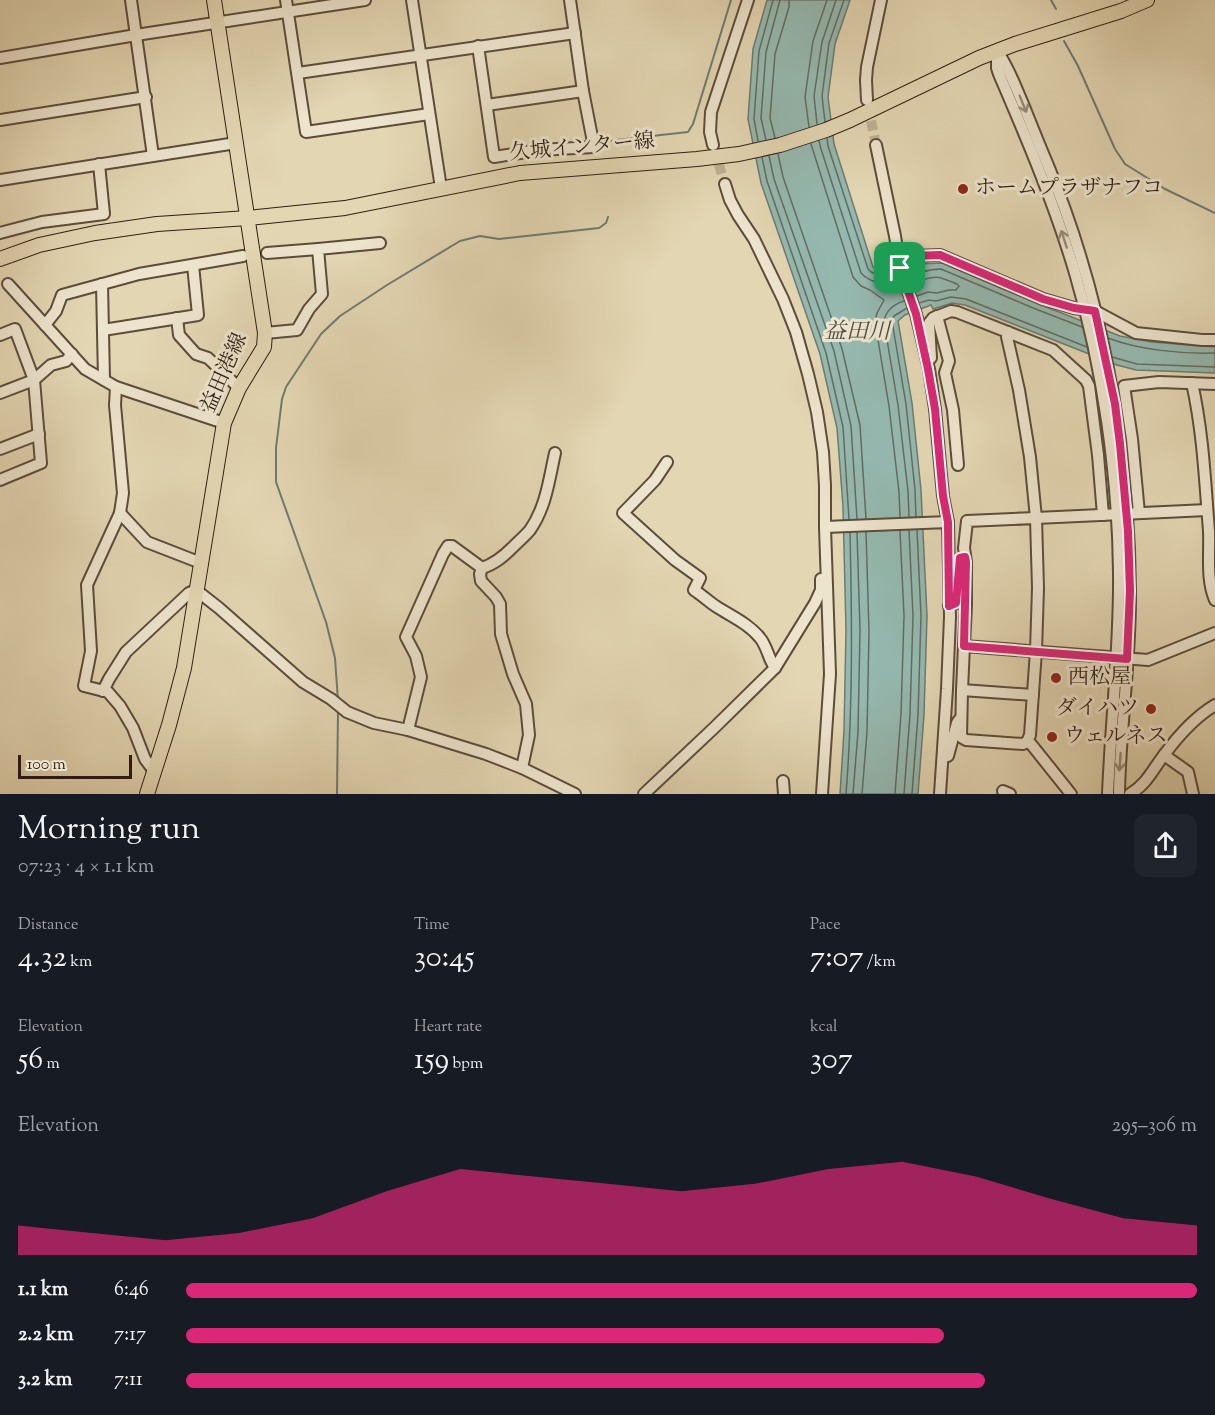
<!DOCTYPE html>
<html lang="en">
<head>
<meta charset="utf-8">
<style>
	:root { --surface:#171b24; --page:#20242c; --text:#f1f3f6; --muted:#9ea1a6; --accent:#db2777 }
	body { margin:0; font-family:"Sorts Mill Goudy","Noto Serif JP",serif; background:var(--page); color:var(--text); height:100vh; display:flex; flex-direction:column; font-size:22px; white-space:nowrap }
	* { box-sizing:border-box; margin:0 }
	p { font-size:20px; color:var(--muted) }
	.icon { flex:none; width:33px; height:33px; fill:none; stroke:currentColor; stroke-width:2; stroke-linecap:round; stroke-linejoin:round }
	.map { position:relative; height:794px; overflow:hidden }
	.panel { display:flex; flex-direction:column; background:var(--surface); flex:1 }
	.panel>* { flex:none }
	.scale { position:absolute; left:18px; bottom:15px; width:114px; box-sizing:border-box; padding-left:6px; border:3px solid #301e15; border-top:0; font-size:16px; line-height:21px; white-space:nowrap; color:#301e15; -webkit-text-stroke:4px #ede4cd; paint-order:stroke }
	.pin { position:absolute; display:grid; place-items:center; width:51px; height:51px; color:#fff; margin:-26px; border-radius:12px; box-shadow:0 3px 9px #0006 }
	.round { display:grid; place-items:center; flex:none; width:63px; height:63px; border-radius:12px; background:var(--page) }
	.head { display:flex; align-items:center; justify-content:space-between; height:102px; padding:0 18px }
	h1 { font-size:33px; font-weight:600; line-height:45px }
	.metrics { display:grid; grid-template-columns:repeat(3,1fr); gap:9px; height:102px; padding:6px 18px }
	.metrics div { display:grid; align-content:center }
	.metrics b { font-size:30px; font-weight:600 }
	.metrics small { font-size:16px; font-weight:400 }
	.metrics p { font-size:16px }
	.chart { height:168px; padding:12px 18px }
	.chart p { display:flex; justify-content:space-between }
	.chart svg { width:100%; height:108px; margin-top:6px; fill:var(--accent); opacity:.7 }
	ul { padding:0 18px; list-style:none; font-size:20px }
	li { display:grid; grid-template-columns:96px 72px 1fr; align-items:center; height:45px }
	li i { height:15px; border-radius:8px; background:var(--accent) }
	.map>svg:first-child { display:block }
	.water { fill:#95b9b0; stroke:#6d7b72; stroke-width:1.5 }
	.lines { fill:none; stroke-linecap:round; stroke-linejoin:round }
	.shore { stroke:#626c62; stroke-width:1.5 }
	.stream { stroke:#6d7b72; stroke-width:2 }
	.minor-tunnel { stroke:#bfb193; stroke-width:10; stroke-dasharray:10 5; stroke-linecap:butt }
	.minor-casing { stroke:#5d4c3c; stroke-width:14 }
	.major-casing { stroke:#301e15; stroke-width:16 }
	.minor { stroke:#ede4cd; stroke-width:10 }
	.major { stroke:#e3d6b2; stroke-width:14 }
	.oneway { stroke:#988b7a }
	.route-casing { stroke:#fff; stroke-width:12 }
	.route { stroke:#db2777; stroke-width:8 }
	.poi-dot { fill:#8f2418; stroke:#ede4cd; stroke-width:2 }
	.labels { text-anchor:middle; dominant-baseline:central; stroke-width:6; stroke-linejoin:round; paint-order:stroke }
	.street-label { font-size:21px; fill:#301e15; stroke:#ede4cd }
	.poi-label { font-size:21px; fill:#301e15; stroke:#ede4cd; text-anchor:start }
	.water-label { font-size:22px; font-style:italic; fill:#4e4c44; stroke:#ede4cd }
</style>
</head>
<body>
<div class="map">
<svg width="1215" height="794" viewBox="0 0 1215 794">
	<rect width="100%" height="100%" fill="#e3d6b2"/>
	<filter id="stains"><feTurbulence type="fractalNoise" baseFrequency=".00333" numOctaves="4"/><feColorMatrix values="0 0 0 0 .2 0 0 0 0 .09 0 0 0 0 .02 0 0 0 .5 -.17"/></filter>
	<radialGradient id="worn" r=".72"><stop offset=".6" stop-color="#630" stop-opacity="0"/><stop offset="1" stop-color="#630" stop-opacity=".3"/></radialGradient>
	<!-- water -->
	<polygon class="water" points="767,0 850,0 835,44 828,97 834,144 873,267 885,272 889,277 919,267 919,264 942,263 1036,303 1120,336 1152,342 1215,347 1215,373 1136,370 1117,365 965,305 952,303 933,309 931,305 905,315 898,321 912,403 921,490 927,616 924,715 918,794 840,794 844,731 846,630 843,506 837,428 820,354 761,183 748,119 753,49"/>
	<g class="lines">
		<!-- shore -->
		<g class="shore">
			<polyline points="825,122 822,96 829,43 844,0"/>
			<polyline points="817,124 814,96 822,42 836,0"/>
			<polyline points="809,127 805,97 813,41 827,0"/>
			<polyline points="775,138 770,118 775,54 789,7 789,0"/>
			<polyline points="827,138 828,146 868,269 871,272 881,276 887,282 897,281"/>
			<polyline points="766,140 761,118 766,52 780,0"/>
			<polyline points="758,141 754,119 759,51 773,0"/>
			<path d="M819 141 821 149 861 273C865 278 867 278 873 281 886 288 882 293 900 288"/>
			<polyline points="811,144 853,277 861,286 870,290 884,300 877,313 875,322 889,406 899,492 900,517"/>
			<polyline points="778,154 783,177 842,349 860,425 866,519"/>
			<polyline points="769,156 774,179 834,351 851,426 857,519"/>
			<polyline points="762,157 767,181 826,353 843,427 849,519"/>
			<path d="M910 276C924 272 926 269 941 269L1033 308 1082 327"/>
			<path d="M912 283C936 276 934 274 957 284L959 286 956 290H949L937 293 928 292 917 296"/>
			<path d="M904 301C894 304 885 311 884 322L898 405 908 491 909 517"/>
			<polyline points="919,303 929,300 936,301 951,297 966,299 1087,347"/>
			<polyline points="907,308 894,316 892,321 906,404 915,490 916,517"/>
			<path d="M1108 338C1139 350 1182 354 1215 353"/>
			<polyline points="1112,357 1137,364 1215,367"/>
			<path d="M846 794C853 707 852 620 850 533"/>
			<polyline points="853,794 858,732 860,630 857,532"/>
			<polyline points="862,794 867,732 869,631 866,532"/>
			<polyline points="895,794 901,714 904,616 900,531"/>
			<polyline points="904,794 910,714 913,616 909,530"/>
			<polyline points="912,794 918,715 921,616 917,530"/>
		</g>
		<!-- stream -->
		<g class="stream">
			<polyline points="1051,0 1056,9"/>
			<polyline points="1064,41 1078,66 1115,149 1125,164 1165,189 1215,213"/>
			<polyline points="599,151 600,143 607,141 688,132 693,124 731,0"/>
			<polyline points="338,701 335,658 326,622 276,482 276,448 282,399 286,387 321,334 340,316 387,285 460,241 480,236 499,239 599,228 606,223 608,217"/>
			<polyline points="337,794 338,710"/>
		</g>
		<!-- minor-tunnel -->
		<g class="minor-tunnel">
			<polyline points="868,106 876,145"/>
			<polyline points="714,150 725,184"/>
		</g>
		<!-- minor casing -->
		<g class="minor-casing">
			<g id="minor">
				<polyline points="131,0 153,156"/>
				<polyline points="286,0 306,132 429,114"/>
				<polyline points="412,0 441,188"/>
				<polyline points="478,46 494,157 539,150 594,147 583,91 570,0"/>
				<path d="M997 51C1009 68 1015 86 1023 104 1031 124 1039 144 1047 163 1102 295 1129 447 1130 590 1131 658 1120 726 1119 794"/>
				<path d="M997 52V68L999 74C1027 139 1055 205 1075 273 1103 368 1118 474 1119 572 1120 647 1111 720 1108 794"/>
				<polyline points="0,58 136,35 365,0"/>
				<polyline points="298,73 575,33"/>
				<polyline points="867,100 866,80 867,67 881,0"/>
				<polyline points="487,105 583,91"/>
				<polyline points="0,120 146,97"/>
				<polyline points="713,145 710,132 711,112 748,0"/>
				<polyline points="876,145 895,236 900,268 916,314 929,369 935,409 943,496 948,522"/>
				<polyline points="0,180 236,143"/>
				<polyline points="725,184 730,200 738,215 754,239 783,299 796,332 808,374 817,412 823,452 825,485 825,527 830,674 822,794"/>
				<polyline points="0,233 42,222 104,214 99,164"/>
				<polyline points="267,253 318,249"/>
				<polyline points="900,268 913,264 912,256 940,255 1043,299 1074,308 1095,311 1136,333 1202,340 1215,340"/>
				<polyline points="8,284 85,369 116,387 224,423"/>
				<polyline points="102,284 104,380"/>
				<polyline points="937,316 949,361 945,373 953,410 958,465"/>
				<polyline points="177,318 179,335 196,354 208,358 239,388"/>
				<polyline points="45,325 56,311 62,295 139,274 243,256"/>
				<polyline points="103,330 198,315 193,265"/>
				<polyline points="1008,332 1007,337 1019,390 1030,457 1036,518 1207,510"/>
				<polyline points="265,333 297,330 309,309 322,294 318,249 380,243"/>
				<polyline points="0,335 15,329 34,380 0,393"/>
				<polyline points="931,358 929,323 933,318 951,311 957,312 1053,350 1086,380 1089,386 1098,455 1103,515"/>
				<path d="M1192 383C1203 432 1205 481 1209 531 1210 554 1206 579 1215 600"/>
				<polyline points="116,387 115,405 123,493 120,513 87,585 91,651 84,686 108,692 120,706 133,728 145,759 154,771"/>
				<polyline points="0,449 39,434"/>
				<path d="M667 462 655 480 623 513 675 560 700 578 694 590C702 595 709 602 717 607 731 616 749 624 760 638 767 646 768 658 775 668"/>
				<polyline points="0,480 41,463 34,380 51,365 66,361 72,354"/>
				<polyline points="120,513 147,542 201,563"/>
				<polyline points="1139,513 1132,439 1124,386 1159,382 1215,384"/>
				<polyline points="825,527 948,522 950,617 947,689 940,794"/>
				<path d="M482 568C495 564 504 556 513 547 519 541 525 536 530 530 546 507 549 480 555 453"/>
				<polyline points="949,606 956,603 960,560"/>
				<polyline points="964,646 966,605 966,562 964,548 967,521 1036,518 1038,588 1036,651 1030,735 1027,742"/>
				<polyline points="962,690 1033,695"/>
				<polyline points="103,691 109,679 126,652 189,593 196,590 219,608 303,682 331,699 347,712 374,723 408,730 486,754 522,768 575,794"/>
				<polyline points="408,730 421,677 416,656 406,637 443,554 448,546 452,546 482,568 480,574 481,581 496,597 500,604 501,634 513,674 526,704 529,735 522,768"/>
				<polyline points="1164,755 1188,772 1193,794"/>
				<polyline points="948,756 957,723 959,720"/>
				<polyline points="783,781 784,794"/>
				<polyline points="1003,791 1010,794"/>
				<polyline points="644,794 715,727 775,668 815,603 821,590 821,579"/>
				<polyline points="1071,794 1031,744 1027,742 1023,744 966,740 961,737 962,690 964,646 1148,660 1215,633"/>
				<path d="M1130 794C1147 784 1153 769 1164 755 1178 736 1195 717 1215 705"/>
			</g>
		</g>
		<!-- major casing -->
		<g class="major-casing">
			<g id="major">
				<polyline points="0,259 39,245 95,233 157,224 248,218 345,208 520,173 697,159 739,154 780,145 826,130 850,120 979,58 1015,44 1121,11 1147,0"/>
				<polyline points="147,794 169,725 184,668 224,423 239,388 264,347 265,333 214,0"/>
			</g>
		</g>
		<!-- minor -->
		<use href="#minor" class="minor"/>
		<!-- major -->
		<use href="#major" class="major"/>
	</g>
	<!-- one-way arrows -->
	<defs><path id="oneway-shaft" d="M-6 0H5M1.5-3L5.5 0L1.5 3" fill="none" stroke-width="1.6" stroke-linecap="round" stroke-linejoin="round" transform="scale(1.5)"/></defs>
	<g class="oneway">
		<use href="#oneway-shaft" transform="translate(1023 104) rotate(68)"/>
		<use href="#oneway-shaft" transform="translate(1064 239) rotate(-108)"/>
		<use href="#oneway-shaft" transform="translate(1120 762) rotate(94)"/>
	</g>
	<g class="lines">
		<!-- route casing -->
		<g class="route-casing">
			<polygon id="route" points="940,255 1043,299 1074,308 1095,311 1115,404 1120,444 1128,531 1130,591 1127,659 964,646 966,562 965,557 960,558 956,603 949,606 948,522 943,496 935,409 928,369 916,314 900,268 913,264 912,256"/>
		</g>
		<!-- route -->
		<use href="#route" class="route"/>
	</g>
	<!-- markers -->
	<g class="poi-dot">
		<circle cx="963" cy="189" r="6"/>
		<circle cx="1056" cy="678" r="6"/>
		<circle cx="1151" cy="709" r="6"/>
		<circle cx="1052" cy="737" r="6"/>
	</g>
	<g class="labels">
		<!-- street labels -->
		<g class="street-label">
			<text transform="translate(582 148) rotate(-5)">久城インター線</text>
			<text transform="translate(225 373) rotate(-66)">益田港線</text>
		</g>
		<!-- poi labels -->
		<g class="poi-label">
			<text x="975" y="189">ホームプラザナフコ</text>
			<text x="1068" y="678">西松屋</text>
			<text x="1139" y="709" text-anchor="end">ダイハツ</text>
			<text x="1064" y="737">ウェルネス</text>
		</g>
		<!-- water labels -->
		<g class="water-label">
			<text x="857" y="333">益田川</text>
		</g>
	</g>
	<rect width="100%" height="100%" filter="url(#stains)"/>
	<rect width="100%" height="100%" fill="url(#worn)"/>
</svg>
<div class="scale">100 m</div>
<div class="pin" style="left:900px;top:268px;background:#1e9e55"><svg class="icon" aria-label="arrive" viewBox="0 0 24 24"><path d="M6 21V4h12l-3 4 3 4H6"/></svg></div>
</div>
<section class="panel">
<div class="head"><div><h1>Morning run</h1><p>07:23 · 4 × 1.1 km</p></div><a class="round"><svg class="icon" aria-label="share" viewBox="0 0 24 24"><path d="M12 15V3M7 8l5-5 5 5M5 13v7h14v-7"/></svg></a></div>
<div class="metrics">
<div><p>Distance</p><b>4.32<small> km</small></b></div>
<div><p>Time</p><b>30:45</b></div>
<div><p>Pace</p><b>7:07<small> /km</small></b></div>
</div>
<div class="metrics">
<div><p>Elevation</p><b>56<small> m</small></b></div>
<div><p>Heart rate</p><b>159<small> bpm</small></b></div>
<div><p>kcal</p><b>307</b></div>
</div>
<div class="chart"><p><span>Elevation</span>295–306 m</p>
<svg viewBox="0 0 160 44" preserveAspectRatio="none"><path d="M0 44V32L10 35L20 38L30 35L40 29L50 18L60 9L70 12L80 15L90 18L100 15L110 9L120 6L130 12L140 21L150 29L160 32V44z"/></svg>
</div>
<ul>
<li><b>1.1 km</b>6:46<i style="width:100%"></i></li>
<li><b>2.2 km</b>7:17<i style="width:75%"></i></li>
<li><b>3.2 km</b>7:11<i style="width:79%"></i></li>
</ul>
</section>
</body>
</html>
